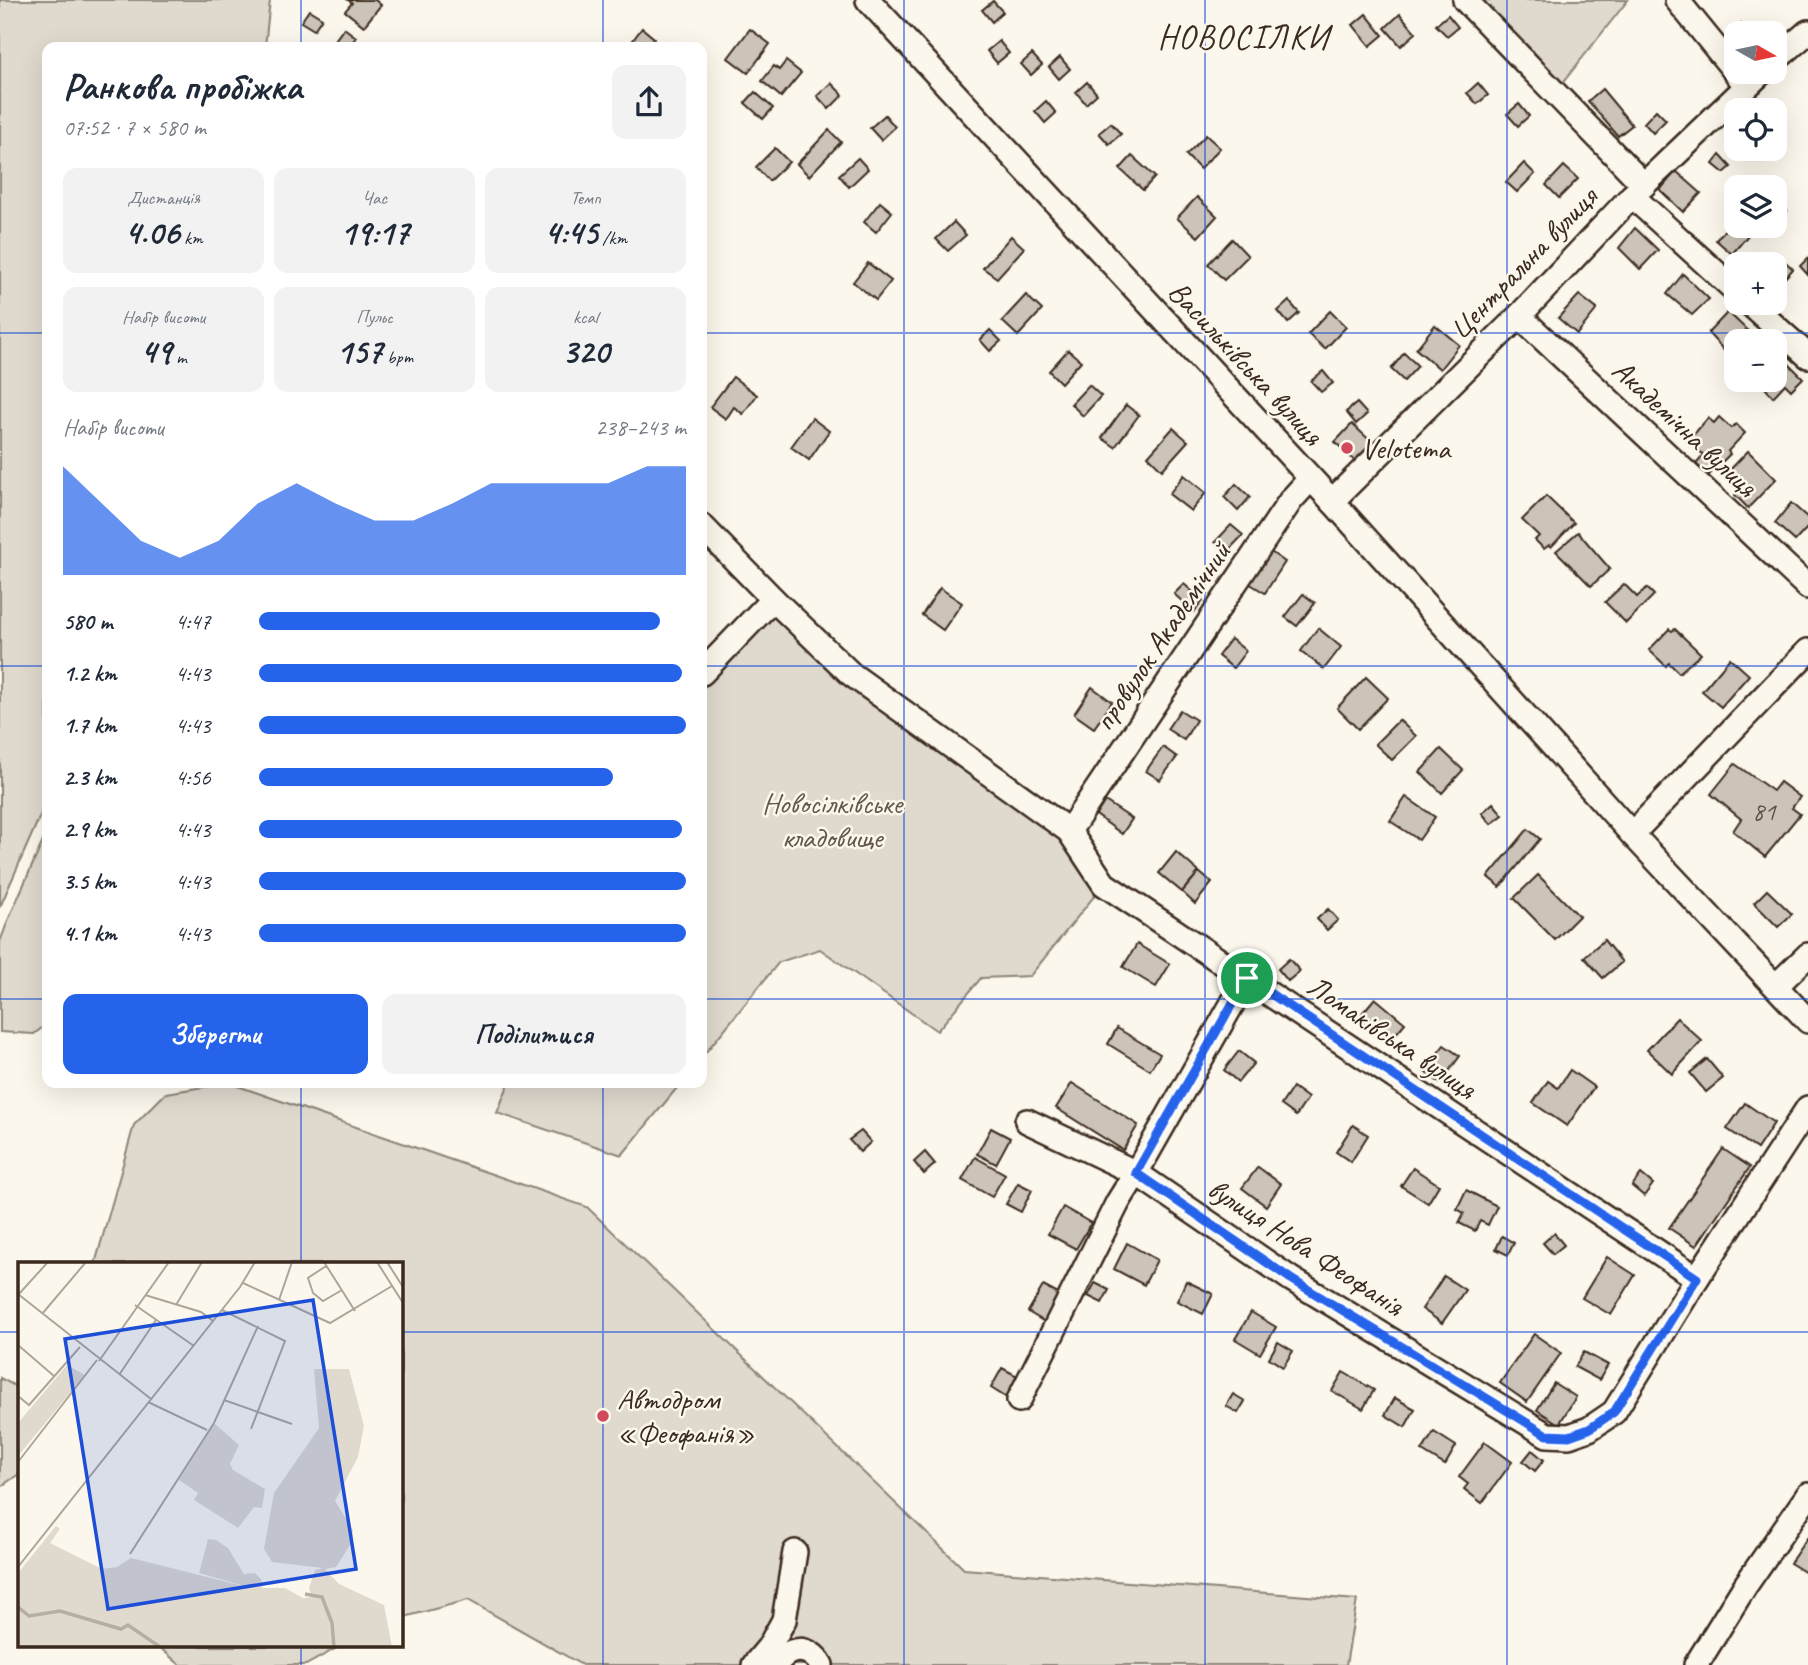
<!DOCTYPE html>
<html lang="uk">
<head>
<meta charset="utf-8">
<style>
	:root { --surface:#fff; --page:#f2f2f3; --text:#1f2937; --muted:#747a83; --accent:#2563eb }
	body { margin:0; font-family:Caveat,sans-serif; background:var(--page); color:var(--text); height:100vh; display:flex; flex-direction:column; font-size:26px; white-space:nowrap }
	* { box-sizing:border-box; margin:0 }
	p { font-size:23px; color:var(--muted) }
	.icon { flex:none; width:38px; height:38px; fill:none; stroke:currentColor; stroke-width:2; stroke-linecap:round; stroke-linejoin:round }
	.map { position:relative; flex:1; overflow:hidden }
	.details { position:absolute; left:42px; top:42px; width:665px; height:1046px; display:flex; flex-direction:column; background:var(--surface); border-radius:14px; box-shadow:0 7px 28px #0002 }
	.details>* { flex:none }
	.needle { width:46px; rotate:99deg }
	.fabs { position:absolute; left:1724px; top:21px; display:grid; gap:14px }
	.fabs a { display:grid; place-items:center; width:63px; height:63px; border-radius:14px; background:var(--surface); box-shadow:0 7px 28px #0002; font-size:35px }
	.pin { position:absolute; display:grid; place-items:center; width:60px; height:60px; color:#fff; margin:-30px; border:4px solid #fff; border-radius:50%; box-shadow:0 2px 7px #0007 }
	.round { display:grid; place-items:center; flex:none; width:74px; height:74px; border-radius:14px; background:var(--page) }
	.summary { display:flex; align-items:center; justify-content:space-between; height:119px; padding:0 21px }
	h1 { font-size:38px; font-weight:700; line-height:52px }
	.figures { display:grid; grid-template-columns:repeat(3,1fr); gap:10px; height:119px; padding:7px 21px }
	.figures div { display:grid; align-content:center; border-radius:14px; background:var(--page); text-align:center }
	.figures b { font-size:35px; font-weight:700 }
	.figures small { font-size:19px; font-weight:400 }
	.figures p { font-size:19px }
	.chart { height:196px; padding:14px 21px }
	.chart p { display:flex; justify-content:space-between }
	.chart svg { width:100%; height:126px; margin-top:7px; fill:var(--accent); opacity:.7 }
	.action { display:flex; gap:14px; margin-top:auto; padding:14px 21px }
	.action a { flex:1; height:80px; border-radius:14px; background:var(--accent); color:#fff; font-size:28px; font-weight:700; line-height:80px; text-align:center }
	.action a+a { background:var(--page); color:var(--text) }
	ul { padding:0 21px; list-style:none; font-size:23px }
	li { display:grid; grid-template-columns:112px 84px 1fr; align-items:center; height:52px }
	li i { height:18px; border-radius:9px; background:var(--accent) }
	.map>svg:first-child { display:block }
	.green { fill:#dfd9ce; stroke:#8d8276; stroke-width:2 }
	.building { fill:#ccc4b9; stroke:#3b2a1e; stroke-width:2 }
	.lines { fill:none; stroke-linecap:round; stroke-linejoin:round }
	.minor-casing { stroke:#3b2a1e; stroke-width:28 }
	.minor { stroke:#fbf7ec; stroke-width:23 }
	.route-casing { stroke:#fff; stroke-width:14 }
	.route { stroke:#2563eb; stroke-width:9 }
	.grid { fill:none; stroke:#1d4ed8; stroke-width:2; stroke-opacity:0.55 }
	.poi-dot { fill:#d1495b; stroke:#fbf7ec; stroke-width:2.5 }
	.labels { text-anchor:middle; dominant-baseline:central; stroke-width:5; stroke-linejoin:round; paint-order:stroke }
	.number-label { font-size:26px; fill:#5f5045 }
	.street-label { font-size:30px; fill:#3b2a1e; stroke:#fbf7ec }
	.poi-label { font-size:30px; fill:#3b2a1e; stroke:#fbf7ec; text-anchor:start }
	.park-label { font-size:30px; fill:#64564a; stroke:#fbf7ec }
	.quarter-label { font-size:33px; letter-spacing:2px; fill:#3b2a1e; stroke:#fbf7ec }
	.inset-river { fill:none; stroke:#b6aea2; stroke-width:3.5 }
	.inset-road { fill:none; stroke:#aea59a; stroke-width:2 }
	.view { fill:#1d4ed8; fill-opacity:0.15; stroke:#1d4ed8; stroke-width:3.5 }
	.inset-edge { fill:none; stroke:#3b2a1e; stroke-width:3.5 }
</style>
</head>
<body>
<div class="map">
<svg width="1808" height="1665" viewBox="0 0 1808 1665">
	<rect width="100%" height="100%" fill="#fbf7ec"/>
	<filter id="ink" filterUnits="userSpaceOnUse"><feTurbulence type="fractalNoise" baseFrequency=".0143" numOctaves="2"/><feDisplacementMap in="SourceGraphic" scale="14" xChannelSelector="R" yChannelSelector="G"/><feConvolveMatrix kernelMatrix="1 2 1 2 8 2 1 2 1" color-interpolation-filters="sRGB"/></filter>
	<g filter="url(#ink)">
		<!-- green -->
		<g class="green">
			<polygon points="0,0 270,0 265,47 47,47 47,800 0,907"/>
			<polygon points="1477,0 1628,0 1557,90"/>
			<polygon points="773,599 1069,831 1104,884 1030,976 981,978 937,1031 820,949 779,962 702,1057 702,673"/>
			<polygon points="47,832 47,1024 34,1034 0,1032 0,942 9,918"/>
			<polygon points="229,1083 587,1207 964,1569 1357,1600 1346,1665 582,1665 468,1600 401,1618 401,1264 95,1264 134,1125 166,1093"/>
			<polygon points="509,1083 681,1083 622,1155 497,1113"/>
			<polygon points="0,1378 19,1388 19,1474 0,1487"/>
			<polygon points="158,1646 340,1646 306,1665 180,1665"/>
		</g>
		<!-- building -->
		<g class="building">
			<polygon points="348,0 375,0 381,5 364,26 345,11 352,3"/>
			<polygon points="993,1 1003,12 992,22 982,10"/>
			<polygon points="309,10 322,18 314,30 301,22"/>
			<polygon points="1366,14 1383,35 1370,46 1353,25"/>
			<polygon points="1400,14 1416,33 1401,46 1385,28"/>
			<polygon points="1448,15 1458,27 1447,36 1436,25"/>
			<polygon points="1741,24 1749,33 1736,33 1736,51 1733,54 1722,41"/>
			<polygon points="344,28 356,37 349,47 330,47"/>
			<polygon points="642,28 654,38 647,47 642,47 633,40"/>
			<polygon points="750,29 770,44 748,73 728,58"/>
			<polygon points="999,41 1009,53 997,63 987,51"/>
			<polygon points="1032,54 1042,65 1031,75 1021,64"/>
			<polygon points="1060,57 1070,69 1059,79 1049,67"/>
			<polygon points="786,61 801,73 781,97 762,81 774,66 779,70"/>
			<polygon points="1087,82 1097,94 1086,104 1076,92"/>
			<polygon points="831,83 843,95 829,109 817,96"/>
			<polygon points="1478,83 1488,95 1477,104 1467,93"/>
			<polygon points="1602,89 1632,125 1618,136 1588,101"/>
			<polygon points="755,92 773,108 763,119 745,103"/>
			<polygon points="1046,101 1056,113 1045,123 1035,111"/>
			<polygon points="1519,104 1529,116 1518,126 1507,114"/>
			<polygon points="1656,110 1666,120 1653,133 1644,123"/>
			<polygon points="885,115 895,127 881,140 870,128"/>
			<polygon points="1111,123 1121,134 1109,144 1099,133"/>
			<polygon points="829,130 841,142 809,176 797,164"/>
			<polygon points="1206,135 1220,148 1200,169 1186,155"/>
			<polygon points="775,148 789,162 769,181 756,167"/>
			<polygon points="1720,155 1731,167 1724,173 1713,164"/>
			<polygon points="1132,156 1155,177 1143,190 1120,169"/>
			<polygon points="858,158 868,169 849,187 839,175"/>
			<polygon points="1524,163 1535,174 1517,192 1506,182"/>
			<polygon points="1564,166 1578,179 1559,198 1546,185"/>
			<polygon points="1676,171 1701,193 1683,212 1660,190"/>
			<polygon points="1197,197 1217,216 1198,237 1177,218"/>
			<polygon points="880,202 892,212 876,232 864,222"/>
			<polygon points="1779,202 1787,211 1774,223 1774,207"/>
			<polygon points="1736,217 1736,226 1753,226 1755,227 1732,254 1716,240"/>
			<polygon points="954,222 966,235 948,251 936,239"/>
			<polygon points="1635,228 1658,250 1640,269 1619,248"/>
			<polygon points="1011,236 1024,248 997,278 983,268"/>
			<polygon points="1232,239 1248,256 1224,280 1208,264"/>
			<polygon points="1776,253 1793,269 1774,290 1774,264 1767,264"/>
			<polygon points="1808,258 1808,275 1800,266"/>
			<polygon points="868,263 891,281 876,300 853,282"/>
			<polygon points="1683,274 1709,299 1692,315 1667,294"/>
			<polygon points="1026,295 1042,310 1018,336 1002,321"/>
			<polygon points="1579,295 1597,309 1577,334 1558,318"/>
			<polygon points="1289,301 1299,313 1288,323 1278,311"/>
			<polygon points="1330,311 1346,327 1325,349 1308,334"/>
			<polygon points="1728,312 1751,334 1745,341 1736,341 1736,351 1730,357 1708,333"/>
			<polygon points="1435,325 1459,345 1440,369 1416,349"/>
			<polygon points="990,330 1001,341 990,351 980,340"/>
			<polygon points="1068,350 1081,361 1061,383 1049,371"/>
			<polygon points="1404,353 1418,366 1404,381 1391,369"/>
			<polygon points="1781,356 1803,378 1791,390 1785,384 1773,397 1758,380 1774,380 1774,363"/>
			<polygon points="1323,371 1333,383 1321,392 1311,381"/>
			<polygon points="733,377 757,395 743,414 734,407 726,419 710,407"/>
			<polygon points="1089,385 1101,396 1083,416 1071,404"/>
			<polygon points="1357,403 1367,414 1356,424 1346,412"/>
			<polygon points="1126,405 1139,415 1115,447 1102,438"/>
			<polygon points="1719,417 1731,428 1736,424 1745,433 1728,451 1730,454 1708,476 1696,464 1704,455 1688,441 1708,418 1714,423"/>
			<polygon points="812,418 829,431 809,460 791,447"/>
			<polygon points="1352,424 1374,444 1357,463 1335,442"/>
			<polygon points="1173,428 1188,441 1162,470 1148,456"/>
			<polygon points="1748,451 1776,479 1748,508 1735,495 1739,490 1725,475"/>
			<polygon points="1184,475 1206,493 1191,511 1169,494"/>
			<polygon points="1236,484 1250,497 1238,511 1224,497"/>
			<polygon points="1546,496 1574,523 1551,547 1549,545 1544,549 1535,540 1539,536 1522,520"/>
			<polygon points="1791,503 1808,518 1808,527 1795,541 1775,523"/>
			<polygon points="1231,525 1243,535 1227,552 1215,542"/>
			<polygon points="1578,532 1610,569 1591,586 1556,551"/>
			<polygon points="1268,550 1285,562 1265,593 1247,582"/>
			<polygon points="1184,584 1203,601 1194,612 1174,594"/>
			<polygon points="1624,584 1637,597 1647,588 1654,595 1626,623 1605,602"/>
			<polygon points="940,588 962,603 943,630 922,615"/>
			<polygon points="1303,594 1315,603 1297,626 1285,617"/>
			<polygon points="1318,628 1341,647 1324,669 1301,651"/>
			<polygon points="1669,629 1672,631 1675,629 1701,654 1679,673 1669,663 1666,666 1649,650"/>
			<polygon points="1231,639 1246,651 1233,668 1218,656"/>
			<polygon points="1730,658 1749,675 1721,707 1702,691"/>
			<polygon points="1366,677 1388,698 1358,729 1337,708"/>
			<polygon points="1092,687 1112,702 1094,728 1074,714"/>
			<polygon points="1180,710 1196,720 1184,740 1167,729"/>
			<polygon points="1399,720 1416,736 1392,760 1375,744"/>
			<polygon points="1163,747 1177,757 1160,780 1146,771"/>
			<polygon points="1441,749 1463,770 1442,793 1420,772"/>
			<polygon points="1735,764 1773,791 1780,782 1800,797 1792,808 1800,814 1765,857 1733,831 1741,819 1711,794"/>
			<polygon points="1406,797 1435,817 1419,840 1390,821"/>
			<polygon points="1105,801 1132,819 1122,834 1096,815"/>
			<polygon points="1493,803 1503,815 1491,824 1482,813"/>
			<polygon points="1528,829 1540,839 1500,887 1488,877"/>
			<polygon points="1176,852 1199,872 1182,892 1159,873"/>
			<polygon points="1199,872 1212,883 1195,904 1182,892"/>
			<polygon points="1538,875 1579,916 1555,940 1514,898"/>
			<polygon points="1767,890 1792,914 1778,927 1754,903"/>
			<polygon points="1328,909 1338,920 1327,930 1317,919"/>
			<polygon points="1604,940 1622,962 1603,978 1584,957"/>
			<polygon points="1137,944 1170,964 1156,987 1123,967"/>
			<polygon points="1289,959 1300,971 1288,981 1278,969"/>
			<polygon points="1375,998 1405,1023 1389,1042 1359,1017"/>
			<polygon points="1677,1018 1702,1041 1672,1074 1647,1050"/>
			<polygon points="1117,1028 1160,1054 1150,1070 1108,1044"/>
			<polygon points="1444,1045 1460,1056 1440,1083 1424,1071"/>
			<polygon points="1239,1051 1254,1063 1238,1082 1224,1070"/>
			<polygon points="1707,1059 1723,1078 1706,1092 1690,1073"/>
			<polygon points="1570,1070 1594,1087 1567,1126 1533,1103 1548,1081 1558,1088"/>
			<polygon points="1072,1083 1138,1125 1123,1150 1056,1108"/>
			<polygon points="1293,1087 1308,1098 1296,1116 1281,1105"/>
			<polygon points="1745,1103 1774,1123 1757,1149 1727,1129"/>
			<polygon points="1353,1125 1368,1135 1351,1162 1336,1152"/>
			<polygon points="991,1128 1010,1138 996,1164 977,1154"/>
			<polygon points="861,1131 871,1142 860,1152 849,1140"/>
			<polygon points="1723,1149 1750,1167 1696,1246 1669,1228"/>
			<polygon points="925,1152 935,1164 924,1174 914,1162"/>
			<polygon points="975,1157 1005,1174 992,1197 962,1180"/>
			<polygon points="1258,1167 1281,1184 1266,1206 1242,1188"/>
			<polygon points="1413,1168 1439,1185 1428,1203 1401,1186"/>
			<polygon points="1641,1174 1653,1184 1644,1196 1632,1186"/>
			<polygon points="1018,1183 1032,1190 1021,1212 1006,1204"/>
			<polygon points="1466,1190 1497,1206 1488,1225 1480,1221 1475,1231 1459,1223 1464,1213 1457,1209"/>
			<polygon points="1063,1207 1091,1223 1076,1249 1048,1234"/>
			<polygon points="1554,1233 1564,1245 1553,1254 1543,1243"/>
			<polygon points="1502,1236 1514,1243 1508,1255 1496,1249"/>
			<polygon points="1127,1243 1157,1260 1144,1285 1114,1269"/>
			<polygon points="1607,1257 1635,1275 1611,1315 1582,1298"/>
			<polygon points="1444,1276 1465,1290 1442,1323 1422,1309"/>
			<polygon points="1186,1281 1213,1294 1203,1314 1177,1301"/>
			<polygon points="1095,1283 1109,1290 1102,1303 1088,1296"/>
			<polygon points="1043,1286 1060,1295 1045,1322 1028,1312"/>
			<polygon points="1251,1312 1276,1327 1260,1354 1235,1339"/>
			<polygon points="1534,1334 1561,1353 1527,1402 1500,1383"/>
			<polygon points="1278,1342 1293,1351 1283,1367 1269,1358"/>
			<polygon points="1584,1352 1608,1365 1599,1380 1575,1367"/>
			<polygon points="1002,1368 1019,1377 1007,1398 991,1388"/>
			<polygon points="1343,1372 1374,1390 1363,1409 1332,1391"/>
			<polygon points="1554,1383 1576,1397 1559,1424 1537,1410"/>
			<polygon points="1233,1394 1245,1401 1238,1413 1226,1406"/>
			<polygon points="1395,1398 1415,1409 1405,1427 1385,1415"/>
			<polygon points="1434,1432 1456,1446 1445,1465 1422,1451"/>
			<polygon points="1485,1442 1512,1462 1482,1503 1464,1489 1468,1484 1459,1477"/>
			<polygon points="1532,1450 1544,1460 1535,1471 1523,1461"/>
			<polygon points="1807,1538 1808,1539 1808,1574 1790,1563"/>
		</g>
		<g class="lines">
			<!-- minor casing -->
			<g class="minor-casing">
				<g id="minor">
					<polyline points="868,0 1332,501 1632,834 1808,1021"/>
					<polyline points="1465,0 1644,185"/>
					<polyline points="1677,0 1746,85"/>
					<polyline points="1774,61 1808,32"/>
					<polyline points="1632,196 1736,291"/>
					<polyline points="1749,303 1808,356"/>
					<polyline points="1519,316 1808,587"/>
					<polyline points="1332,501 1519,316 1632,196 1762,72"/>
					<polyline points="702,526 773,599 851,674 1069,831 1104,884 1697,1278"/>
					<polyline points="702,673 773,599"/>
					<polyline points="1069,831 1291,500 1310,479"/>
					<polyline points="1632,834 1808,651"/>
					<polyline points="1776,986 1808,955"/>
					<polyline points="1027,1121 1136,1173 1291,1279 1547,1435 1569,1436 1589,1429 1614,1412 1697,1278 1808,1108"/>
					<polyline points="1019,1400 1118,1202 1136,1173 1247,978"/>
					<polyline points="754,1665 769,1647 784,1620 795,1552"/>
					<path d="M776 1665C788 1646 810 1645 821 1665"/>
					<polyline points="1696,1665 1745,1586 1808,1495"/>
				</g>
			</g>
			<!-- minor -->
			<use href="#minor" class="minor"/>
		</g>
	</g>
	<g class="lines" filter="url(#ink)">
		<!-- route casing -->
		<g class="route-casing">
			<polygon id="route" points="1247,978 1697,1278 1614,1412 1589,1429 1569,1436 1547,1435 1291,1279 1136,1173"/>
		</g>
		<!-- route -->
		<use href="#route" class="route"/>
	</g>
	<!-- grid -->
	<path class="grid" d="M301 0V47M603 0V47M904 0V1665M1205 0V1665M1507 0V1665M0 333H47M702 333H1808M0 666H47M702 666H1808M0 999H47M702 999H1808M301 1083V1264M603 1083V1665M0 1332H19M401 1332H1808M301 1646V1665"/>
	<!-- markers -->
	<g class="poi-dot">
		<circle cx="1347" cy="448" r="7"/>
		<circle cx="603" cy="1416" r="7"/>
	</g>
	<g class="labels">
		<!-- number labels -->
		<g class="number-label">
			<text x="1764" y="811">81</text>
		</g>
		<!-- street labels -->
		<g class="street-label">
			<text transform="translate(1523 263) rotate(-46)">Центральна вулиця</text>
			<text transform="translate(1246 363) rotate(47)">Васильківська вулиця</text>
			<text transform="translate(1685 428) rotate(43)">Академічна вулиця</text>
			<text transform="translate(1162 636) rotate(-56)">провулок Академічний</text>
			<text transform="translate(1392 1037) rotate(34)">Ломаківська вулиця</text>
			<text transform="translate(1306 1247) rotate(33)">вулиця Нова Феофанія</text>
		</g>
		<!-- poi labels -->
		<g class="poi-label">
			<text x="1361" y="448">Velotema</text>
			<text x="617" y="1399">Автодром<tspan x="617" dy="34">«Феофанія»</tspan></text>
		</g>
		<!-- park labels -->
		<g class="park-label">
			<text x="832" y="803">Новосілківське<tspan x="832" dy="34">кладовище</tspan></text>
		</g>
		<!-- quarter labels -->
		<g class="quarter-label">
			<text x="1244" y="37">НОВОСІЛКИ</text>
		</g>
	</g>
	<!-- overview -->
	<g transform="translate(18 1262)">
		<rect width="385" height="385" fill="#fbf7ec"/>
		<path d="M49 103 67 113 0 194V161ZM296 107H331L346 164 340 195 317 239 335 268 334 280 318 305 307 307 321 322 366 343 374 385H0V311L38 264 42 267 32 281 84 307 99 305 113 296 237 327 181 311 190 277 198 278 210 286 226 312 237 311 243 317 244 326H267L285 336 294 335 291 326 297 308 305 306 254 300 246 287 256 231 301 166ZM196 161 221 183 212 202 215 208 247 227 244 246 236 245 220 266 176 238 180 231 161 218Z" fill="#dfd9ce"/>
		<path class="inset-river" d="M287 332 304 335 314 361 316 385M0 345 11 354 42 349 103 367 110 363 142 385"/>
		<path class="inset-road" d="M306 0 337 49M359 0 385 41M369 0 385 25M308 4 290 16 295 31 305 39 324 28M225 21 312 61 374 24M0 32 133 137M0 33 30 0M127 33 183 50 195 59M261 38 274 0M117 43 176 84M158 43 184 0M204 48 267 79 233 167M24 52 68 0M0 83 36 114M81 99 151 0M101 113 138 58M0 134 11 143 62 85M206 138 274 162M130 140 189 168M0 200 79 98M112 292 196 161 240 64M0 305 222 25 237 0"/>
		<path class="view" d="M295 38 338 307 90 347 47 77Z"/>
		<rect width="385" height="385" class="inset-edge"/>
	</g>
</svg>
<div class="fabs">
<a><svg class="needle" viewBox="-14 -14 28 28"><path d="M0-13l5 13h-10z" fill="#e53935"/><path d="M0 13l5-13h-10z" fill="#747a83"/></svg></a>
<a><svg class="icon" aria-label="locate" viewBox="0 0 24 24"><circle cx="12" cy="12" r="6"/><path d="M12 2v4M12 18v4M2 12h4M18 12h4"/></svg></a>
<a><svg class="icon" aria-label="layers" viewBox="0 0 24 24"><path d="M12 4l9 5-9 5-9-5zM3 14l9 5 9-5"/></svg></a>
<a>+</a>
<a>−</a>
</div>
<div class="pin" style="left:1247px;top:978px;background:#1e9e55"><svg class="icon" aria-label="arrive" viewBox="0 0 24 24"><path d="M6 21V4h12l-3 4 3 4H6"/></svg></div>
<section class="details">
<div class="summary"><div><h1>Ранкова пробіжка</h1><p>07:52 · 7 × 580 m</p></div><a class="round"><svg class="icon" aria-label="share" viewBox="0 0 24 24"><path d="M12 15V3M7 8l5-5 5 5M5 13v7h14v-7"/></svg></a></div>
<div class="figures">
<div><p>Дистанція</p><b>4.06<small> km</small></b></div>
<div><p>Час</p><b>19:17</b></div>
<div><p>Темп</p><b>4:45<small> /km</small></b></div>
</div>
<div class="figures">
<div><p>Набір висоти</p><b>49<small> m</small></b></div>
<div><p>Пульс</p><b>157<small> bpm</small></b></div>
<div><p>kcal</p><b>320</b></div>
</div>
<div class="chart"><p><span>Набір висоти</span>238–243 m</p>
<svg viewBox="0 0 160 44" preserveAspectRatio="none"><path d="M0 44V6L10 19L20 32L30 38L40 32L50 19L60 12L70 19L80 25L90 25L100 19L110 12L120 12L130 12L140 12L150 6L160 6V44z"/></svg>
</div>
<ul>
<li><b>580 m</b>4:47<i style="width:94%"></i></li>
<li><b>1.2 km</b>4:43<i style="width:99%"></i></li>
<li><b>1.7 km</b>4:43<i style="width:100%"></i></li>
<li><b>2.3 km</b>4:56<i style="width:83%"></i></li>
<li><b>2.9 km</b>4:43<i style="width:99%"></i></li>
<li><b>3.5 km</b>4:43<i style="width:100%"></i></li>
<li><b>4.1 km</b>4:43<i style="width:100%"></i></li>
</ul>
<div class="action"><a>Зберегти</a><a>Поділитися</a></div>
</section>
</div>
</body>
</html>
